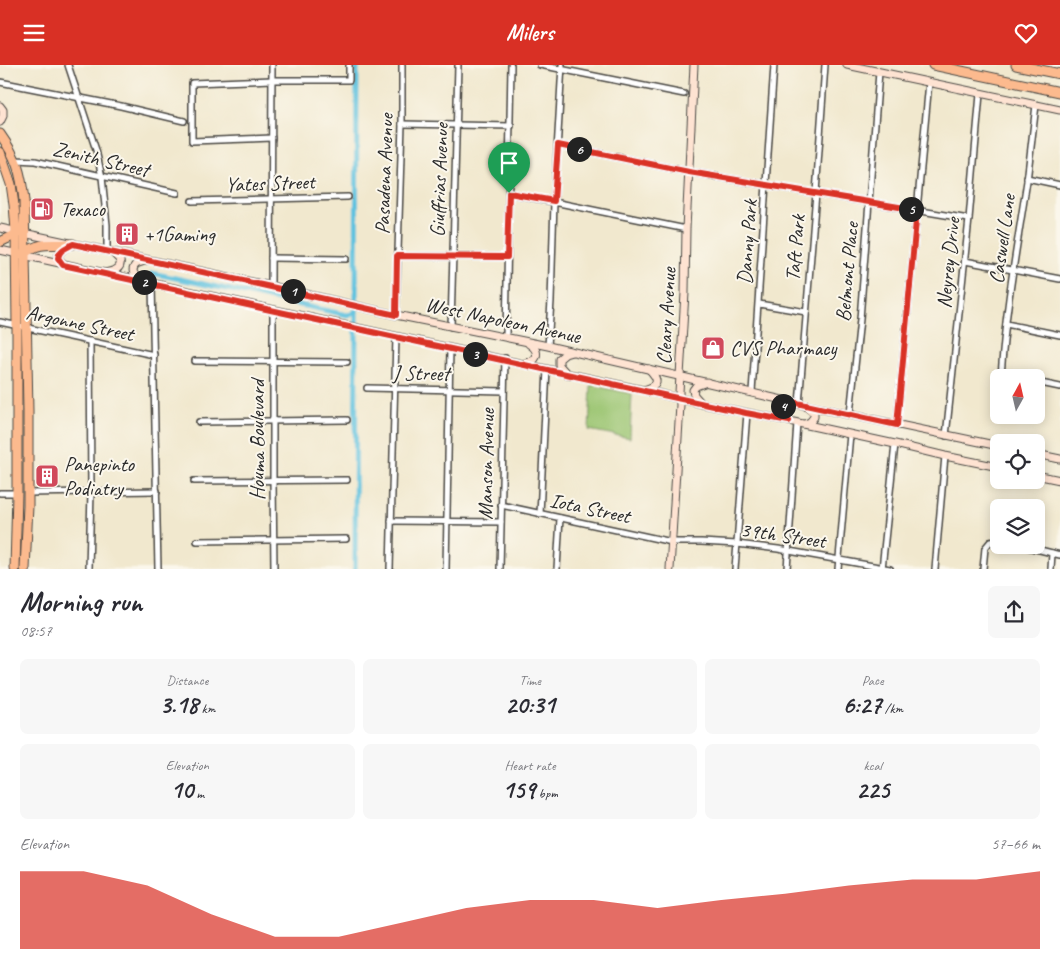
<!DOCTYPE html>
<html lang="en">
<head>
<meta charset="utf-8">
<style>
	:root { --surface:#fff; --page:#f7f7f7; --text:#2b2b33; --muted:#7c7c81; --accent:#d93025 }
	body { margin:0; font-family:Caveat,sans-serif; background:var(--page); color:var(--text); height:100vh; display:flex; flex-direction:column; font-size:19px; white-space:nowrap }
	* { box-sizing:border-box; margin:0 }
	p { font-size:16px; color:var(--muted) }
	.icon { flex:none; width:28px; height:28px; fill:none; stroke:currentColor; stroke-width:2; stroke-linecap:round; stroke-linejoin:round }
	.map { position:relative; height:504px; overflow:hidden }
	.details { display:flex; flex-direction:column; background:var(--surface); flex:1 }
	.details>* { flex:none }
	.needle { width:32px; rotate:8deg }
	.tools { position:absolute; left:990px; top:304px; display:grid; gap:10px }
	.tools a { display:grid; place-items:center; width:55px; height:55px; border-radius:8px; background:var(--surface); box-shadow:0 2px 12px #0003; font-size:25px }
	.pin { position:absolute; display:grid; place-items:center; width:42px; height:42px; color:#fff; margin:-51px -21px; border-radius:50% 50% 50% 0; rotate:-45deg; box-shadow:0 0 5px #0007 }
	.pin .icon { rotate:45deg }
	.km { position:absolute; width:25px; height:25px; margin:-12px; border-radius:50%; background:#222; color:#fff; font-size:14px; line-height:25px; text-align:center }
	.round { display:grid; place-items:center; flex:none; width:52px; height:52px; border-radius:8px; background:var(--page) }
	.summary { display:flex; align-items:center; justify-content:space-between; height:85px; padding:0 20px }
	h1 { font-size:28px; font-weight:700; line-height:38px }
	.figures { display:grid; grid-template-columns:repeat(3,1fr); gap:8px; height:85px; padding:5px 20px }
	.figures div { display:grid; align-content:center; border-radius:8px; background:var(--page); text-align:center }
	.figures b { font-size:25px; font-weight:700 }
	.figures small { font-size:14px; font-weight:400 }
	.figures p { font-size:14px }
	.chart { height:140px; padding:10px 20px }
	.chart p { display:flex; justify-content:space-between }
	.chart svg { width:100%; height:90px; margin-top:5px; fill:var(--accent); opacity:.7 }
	header { display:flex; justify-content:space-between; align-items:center; height:65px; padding:0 20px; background:var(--accent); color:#fff; font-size:22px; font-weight:700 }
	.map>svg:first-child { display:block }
	.grass { fill:#9ac470; stroke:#62784e }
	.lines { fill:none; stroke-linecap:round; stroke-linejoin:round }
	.canal { stroke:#61c2df; stroke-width:5 }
	.street-casing { stroke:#494743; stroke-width:8 }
	.secondary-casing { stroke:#494743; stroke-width:9 }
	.highway-casing { stroke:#494743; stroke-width:11 }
	.street { stroke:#fff; stroke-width:5 }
	.secondary { stroke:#fee3d2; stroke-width:7 }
	.highway { stroke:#fcba8e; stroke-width:9 }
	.route-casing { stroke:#fff; stroke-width:10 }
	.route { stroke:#d93025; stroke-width:6 }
	.labels { text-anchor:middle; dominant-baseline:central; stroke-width:4; stroke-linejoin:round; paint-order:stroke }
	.street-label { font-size:21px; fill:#2b2b2b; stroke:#fbf7ec }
	.poi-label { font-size:21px; fill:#2b2b2b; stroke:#fbf7ec; text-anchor:start }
</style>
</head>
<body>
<header><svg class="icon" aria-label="menu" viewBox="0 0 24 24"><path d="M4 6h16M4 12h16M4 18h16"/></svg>Milers<svg class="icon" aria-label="heart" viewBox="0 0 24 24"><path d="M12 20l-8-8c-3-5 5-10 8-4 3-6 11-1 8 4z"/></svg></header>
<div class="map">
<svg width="1060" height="504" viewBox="0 0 1060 504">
	<rect width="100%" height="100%" fill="#fbf7ec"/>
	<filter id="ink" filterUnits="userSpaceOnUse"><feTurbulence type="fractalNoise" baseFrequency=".02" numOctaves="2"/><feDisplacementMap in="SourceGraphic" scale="10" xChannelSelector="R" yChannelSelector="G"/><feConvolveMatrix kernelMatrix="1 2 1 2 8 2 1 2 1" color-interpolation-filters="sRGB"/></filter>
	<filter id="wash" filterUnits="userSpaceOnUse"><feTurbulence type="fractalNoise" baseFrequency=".0096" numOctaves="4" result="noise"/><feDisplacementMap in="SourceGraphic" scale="20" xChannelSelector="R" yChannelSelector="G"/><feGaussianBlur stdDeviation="1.12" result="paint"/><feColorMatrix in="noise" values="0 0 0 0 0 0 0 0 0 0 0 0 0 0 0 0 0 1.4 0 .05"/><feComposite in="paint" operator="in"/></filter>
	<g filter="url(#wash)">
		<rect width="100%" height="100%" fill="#f1e8ce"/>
		<!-- grass -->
		<polygon class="grass" points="591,320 632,329 630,373 589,365"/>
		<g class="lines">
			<!-- canal -->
			<g class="canal">
				<polyline points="152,208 347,250 352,249 356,246"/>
				<polyline points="355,504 357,0"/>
			</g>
		</g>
	</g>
	<g filter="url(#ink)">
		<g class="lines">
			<!-- street casing -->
			<g class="street-casing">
				<g id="street">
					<polyline points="68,0 96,85 102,112 107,160 107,186"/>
					<polyline points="540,0 684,29"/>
					<polyline points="0,17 121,41 184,56"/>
					<polyline points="402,59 511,61"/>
					<polyline points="272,73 192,76 192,18 272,15 349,15 349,0"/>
					<polyline points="558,80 689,107 969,154"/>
					<polyline points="16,95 35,96 177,128"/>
					<polyline points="1027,113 1060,120"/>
					<polyline points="509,128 554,137 686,164"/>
					<polyline points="192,136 348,132"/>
					<polyline points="397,191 507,192"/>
					<polyline points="271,193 346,194"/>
					<polyline points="965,196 1060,214"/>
					<polyline points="152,219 158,504"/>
					<polyline points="271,221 272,0"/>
					<polyline points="759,239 806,247"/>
					<polyline points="273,245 273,416 274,504"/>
					<polyline points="396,250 402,59 402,0"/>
					<polyline points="0,257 154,290"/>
					<polyline points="1006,259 1060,270"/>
					<polyline points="451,262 458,0"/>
					<polyline points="506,272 511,0"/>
					<polyline points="548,281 551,236 554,137 562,0"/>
					<polyline points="195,296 347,297"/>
					<polyline points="1001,310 1014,312"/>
					<path d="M1001 312C1005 247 1017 181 1027 116 1030 91 1033 66 1036 40"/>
					<polyline points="1036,317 1060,322"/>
					<polyline points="367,323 504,326"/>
					<polyline points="752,327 774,0"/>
					<polyline points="799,339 816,128 825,0"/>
					<polyline points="850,349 860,254 879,7"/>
					<polyline points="199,357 347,355"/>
					<polyline points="897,359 929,17"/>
					<polyline points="946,371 969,154 980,29"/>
					<polyline points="194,416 347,415"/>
					<polyline points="0,428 17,428"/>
					<polyline points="27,428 157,426"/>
					<polyline points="501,440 672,477 701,477 737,479 778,484 890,504"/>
					<polyline points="540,449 547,304"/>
					<polyline points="391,456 501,457"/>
					<polyline points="197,476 346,474"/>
					<polyline points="1020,480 1060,490"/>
					<polyline points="89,504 91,427 90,276"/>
					<polyline points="390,504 396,272"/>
					<polyline points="446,504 450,283"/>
					<polyline points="500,504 505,293"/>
					<polyline points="557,504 560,453"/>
					<polyline points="735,504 747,348"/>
					<polyline points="787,504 797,358"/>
					<polyline points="838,504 850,369"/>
					<polyline points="882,504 895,379"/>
					<polyline points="935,504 945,391"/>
					<polyline points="983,504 985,483 990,477 999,475"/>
					<polyline points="1051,504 1052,488"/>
				</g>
			</g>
			<!-- secondary casing -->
			<g class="secondary-casing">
				<g id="secondary">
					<polyline points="847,0 1060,45"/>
					<polyline points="0,41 3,45 3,51 0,57"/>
					<polyline points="0,163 271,221 396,250 548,281 804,340 999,381"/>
					<polyline points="0,185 643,325 703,339 789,356 895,379 945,391 999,402"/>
					<path d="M63 199 58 193C59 185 66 183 72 179"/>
					<path d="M105 208C113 206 122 205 120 195L113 188"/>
					<path d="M142 217C136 211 129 207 136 199L147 195"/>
					<path d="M523 299 534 295 536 292C538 286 534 282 529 279"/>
					<polyline points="567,309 559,300 559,294 565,289 572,287"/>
					<path d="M643 325C659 321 660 316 649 304"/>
					<polyline points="702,339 694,330 693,325 696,321 707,317"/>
					<path d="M789 356C784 351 779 346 784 340L792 337"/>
					<polyline points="805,359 810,357 814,352 814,348 806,341"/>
					<polyline points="1036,389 1060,394"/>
					<polyline points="1036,410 1060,415"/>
					<polyline points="670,504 680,340 679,327 685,228 686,164 694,0"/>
				</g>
			</g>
			<!-- highway casing -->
			<g class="highway-casing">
				<g id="highway">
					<polyline points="933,0 1060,27"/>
					<polyline points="1016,0 1060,9"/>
					<path d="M0 69C17 93 21 107 24 136L28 346V441L25 504"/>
					<polyline points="0,87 11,119 14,140 16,166 17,261 17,428 15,504"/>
					<polyline points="0,177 13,171 19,166"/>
					<path d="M23 189C43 175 50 181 73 179"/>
				</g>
			</g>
			<!-- street -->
			<use href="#street" class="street"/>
			<!-- secondary -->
			<use href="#secondary" class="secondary"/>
			<!-- highway -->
			<use href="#highway" class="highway"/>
		</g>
	</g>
	<g class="lines" filter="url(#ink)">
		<!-- route casing -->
		<g class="route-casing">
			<path id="route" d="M558 80 689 107 917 145 897 360 792 337 784 340C780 346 784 351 789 356L746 348 63 200 58 193C59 185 66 183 73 179L271 222 396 250 397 191 507 192 509 128 554 136Z"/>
		</g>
		<!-- route -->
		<use href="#route" class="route"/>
	</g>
	<!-- icons -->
	<defs>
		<g id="fuel-square" transform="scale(1.25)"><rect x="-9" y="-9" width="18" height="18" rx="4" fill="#d1495b" stroke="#fbf7ec"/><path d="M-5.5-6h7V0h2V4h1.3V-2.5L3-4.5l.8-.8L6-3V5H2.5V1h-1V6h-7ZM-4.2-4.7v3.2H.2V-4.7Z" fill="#fff"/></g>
		<g id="building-square" transform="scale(1.25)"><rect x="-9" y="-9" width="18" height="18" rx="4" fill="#d1495b" stroke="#fbf7ec"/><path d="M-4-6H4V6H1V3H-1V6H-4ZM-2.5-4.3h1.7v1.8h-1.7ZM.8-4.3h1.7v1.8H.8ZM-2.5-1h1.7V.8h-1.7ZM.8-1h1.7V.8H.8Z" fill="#fff"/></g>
		<g id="shop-square" transform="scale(1.25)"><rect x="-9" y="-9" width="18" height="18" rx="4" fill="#d1495b" stroke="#fbf7ec"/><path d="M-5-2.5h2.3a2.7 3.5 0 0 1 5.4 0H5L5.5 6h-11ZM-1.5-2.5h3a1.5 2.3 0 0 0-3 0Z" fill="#fff"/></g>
	</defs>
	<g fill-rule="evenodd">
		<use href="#fuel-square" x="42" y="144"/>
		<use href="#building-square" x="127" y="169"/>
		<use href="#shop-square" x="713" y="283"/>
		<use href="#building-square" x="47" y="411"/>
	</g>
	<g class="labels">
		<!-- street labels -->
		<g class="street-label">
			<text transform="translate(101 94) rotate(13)">Zenith Street</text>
			<text transform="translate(384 109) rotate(-88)">Pasadena Avenue</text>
			<text transform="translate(439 115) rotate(-88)">Giuffrias Avenue</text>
			<text transform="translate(270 118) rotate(-2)">Yates Street</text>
			<text transform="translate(1002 174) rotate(-82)">Caswell Lane</text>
			<text transform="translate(747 177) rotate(-86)">Danny Park</text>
			<text transform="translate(795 183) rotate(-85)">Taft Park</text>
			<text transform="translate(948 198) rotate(-84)">Neyrey Drive</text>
			<text transform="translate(847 207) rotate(-85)">Belmont Place</text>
			<text transform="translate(666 251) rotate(-87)">Cleary Avenue</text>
			<text transform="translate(503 255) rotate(12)">West Napoleon Avenue</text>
			<text transform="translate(80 258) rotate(12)">Argonne Street</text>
			<text transform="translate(421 308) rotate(1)">J Street</text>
			<text transform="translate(257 375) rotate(-90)">Houma Boulevard</text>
			<text transform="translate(486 399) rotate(-89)">Manson Avenue</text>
			<text transform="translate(590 443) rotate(12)">Iota Street</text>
			<text transform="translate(783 470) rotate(8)">39th Street</text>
		</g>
		<!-- poi labels -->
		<g class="poi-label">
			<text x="60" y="144">Texaco</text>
			<text x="144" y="169">+1Gaming</text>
			<text x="730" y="283">CVS Pharmacy</text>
			<text x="64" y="399">Panepinto<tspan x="64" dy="24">Podiatry</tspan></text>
		</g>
	</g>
</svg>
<div class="tools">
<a><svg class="needle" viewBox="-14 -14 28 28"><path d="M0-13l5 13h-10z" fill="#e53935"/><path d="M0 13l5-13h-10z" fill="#7c7c81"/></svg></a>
<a><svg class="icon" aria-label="locate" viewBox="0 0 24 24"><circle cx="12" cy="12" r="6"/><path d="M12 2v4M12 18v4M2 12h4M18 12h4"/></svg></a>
<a><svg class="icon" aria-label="layers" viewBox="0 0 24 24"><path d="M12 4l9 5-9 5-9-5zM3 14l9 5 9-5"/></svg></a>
</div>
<div class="pin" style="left:509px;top:128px;background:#1e9e55"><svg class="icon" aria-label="arrive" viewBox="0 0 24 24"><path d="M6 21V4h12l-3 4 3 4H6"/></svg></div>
<b class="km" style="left:293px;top:226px">1</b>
<b class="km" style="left:144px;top:217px">2</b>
<b class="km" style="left:475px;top:289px">3</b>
<b class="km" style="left:783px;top:341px">4</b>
<b class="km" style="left:911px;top:144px">5</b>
<b class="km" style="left:579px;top:84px">6</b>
</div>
<section class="details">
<div class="summary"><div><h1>Morning run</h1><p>08:57</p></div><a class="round"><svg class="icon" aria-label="share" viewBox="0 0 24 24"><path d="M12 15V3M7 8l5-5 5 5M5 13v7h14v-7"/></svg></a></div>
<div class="figures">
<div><p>Distance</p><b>3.18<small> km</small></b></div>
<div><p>Time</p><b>20:31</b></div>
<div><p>Pace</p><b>6:27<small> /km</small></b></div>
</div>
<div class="figures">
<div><p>Elevation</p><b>10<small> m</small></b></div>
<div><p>Heart rate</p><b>159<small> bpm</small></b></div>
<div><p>kcal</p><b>225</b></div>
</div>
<div class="chart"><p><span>Elevation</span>57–66 m</p>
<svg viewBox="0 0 160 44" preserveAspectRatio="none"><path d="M0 44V6L10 6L20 13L30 27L40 38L50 38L60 31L70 24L80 20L90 20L100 24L110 20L120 17L130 13L140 10L150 10L160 6V44z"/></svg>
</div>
</section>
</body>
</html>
